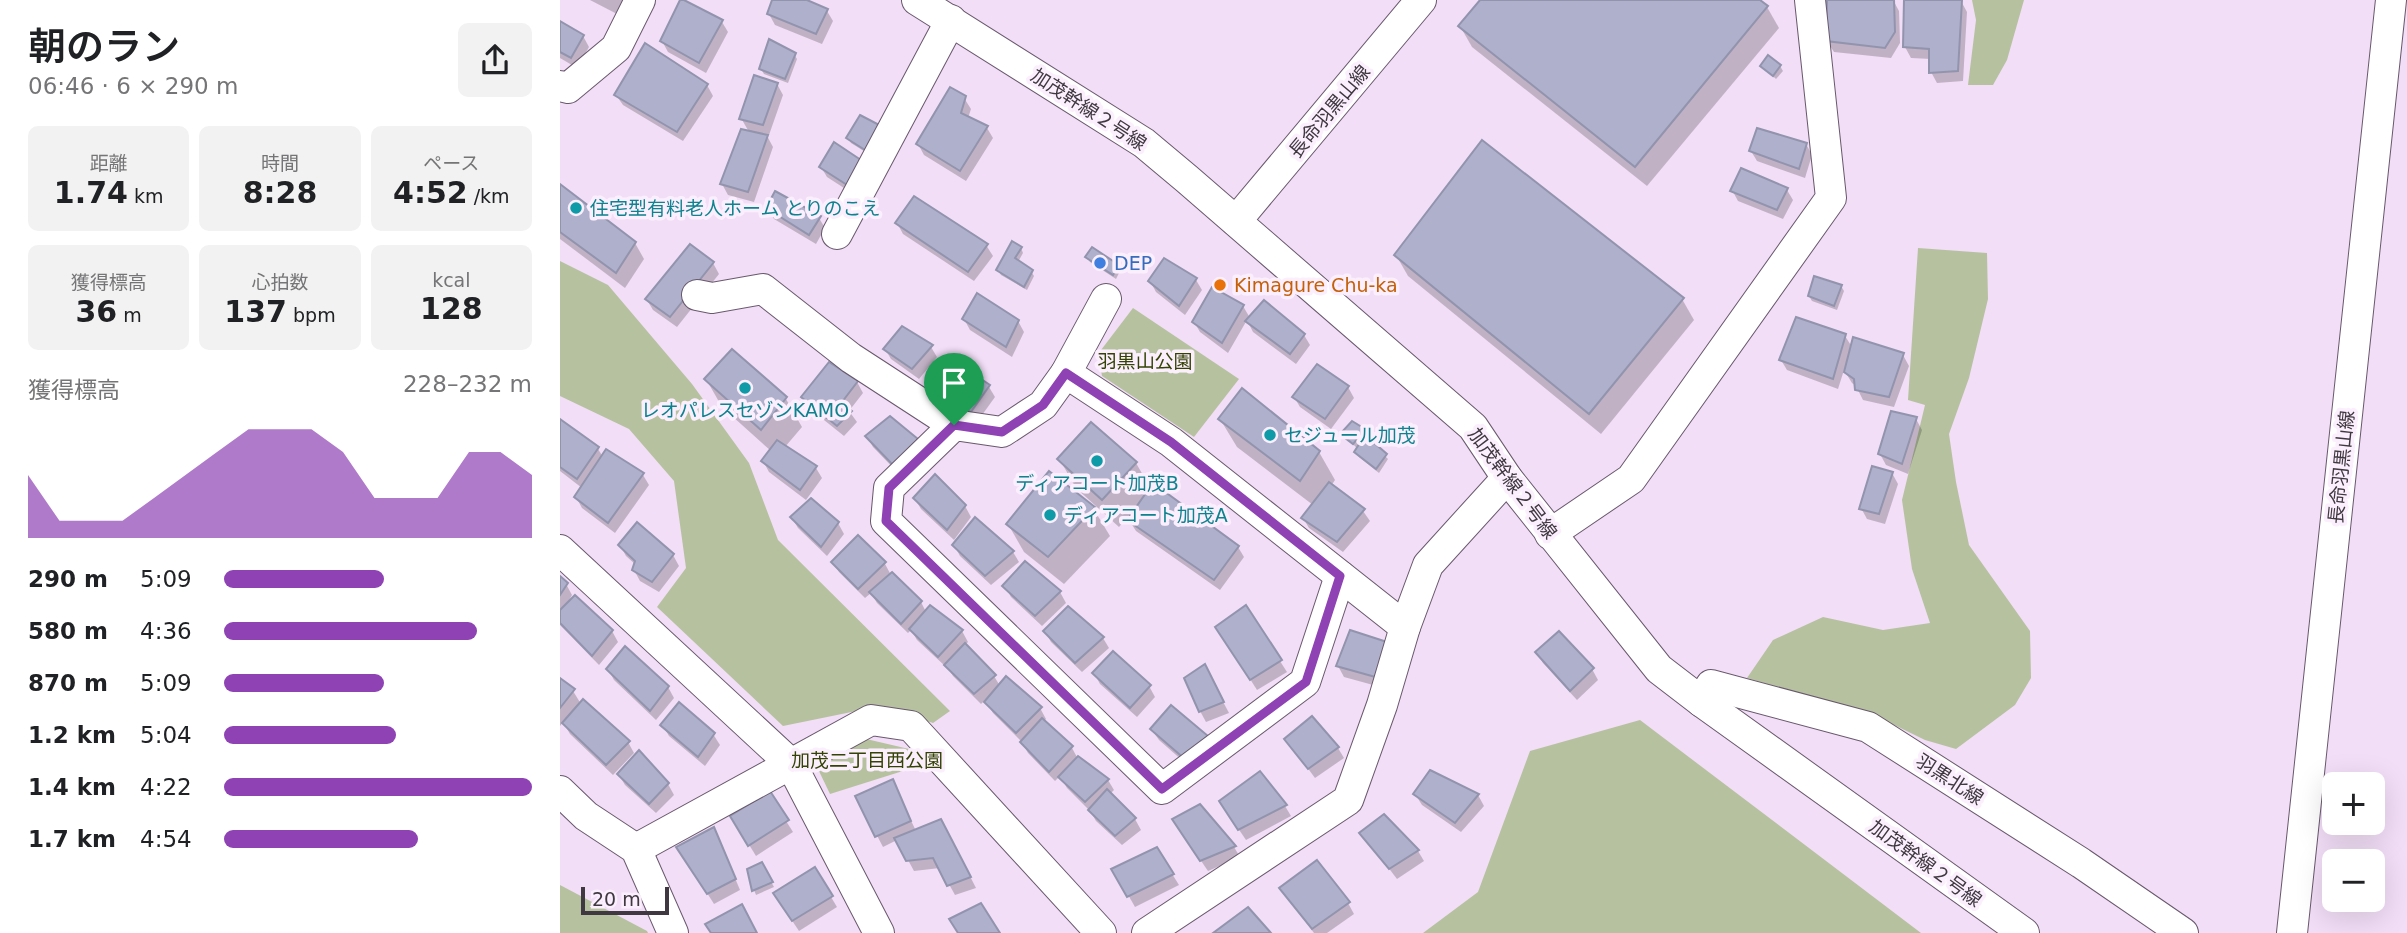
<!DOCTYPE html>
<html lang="ja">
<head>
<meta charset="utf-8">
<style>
	:root { --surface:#fff; --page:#f2f2f2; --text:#202124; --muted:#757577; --accent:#8e42b4 }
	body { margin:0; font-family:"DejaVu Sans","Noto Sans JP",sans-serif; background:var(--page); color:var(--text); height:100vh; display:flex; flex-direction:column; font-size:26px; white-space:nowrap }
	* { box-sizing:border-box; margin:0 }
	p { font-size:23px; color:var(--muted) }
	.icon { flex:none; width:38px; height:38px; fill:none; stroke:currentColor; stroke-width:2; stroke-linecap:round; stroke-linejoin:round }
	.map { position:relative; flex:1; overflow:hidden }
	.panel { display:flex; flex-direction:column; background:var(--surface); width:560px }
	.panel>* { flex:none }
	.buttons { position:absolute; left:1762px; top:772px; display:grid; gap:14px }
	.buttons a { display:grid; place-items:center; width:63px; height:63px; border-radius:10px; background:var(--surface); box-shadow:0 7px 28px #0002; font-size:35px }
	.scale { position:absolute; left:21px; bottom:18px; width:88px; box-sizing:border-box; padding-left:7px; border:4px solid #3f3841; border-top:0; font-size:19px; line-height:24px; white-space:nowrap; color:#3f3841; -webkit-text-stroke:5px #fbeffd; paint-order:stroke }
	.pin { position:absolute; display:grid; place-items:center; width:60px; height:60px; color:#fff; margin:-72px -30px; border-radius:50% 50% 50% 0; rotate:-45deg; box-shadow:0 0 7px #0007 }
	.pin .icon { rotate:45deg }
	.round { display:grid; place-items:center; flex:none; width:74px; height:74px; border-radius:10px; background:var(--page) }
	.headline { display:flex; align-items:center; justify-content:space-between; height:119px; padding:0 28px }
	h1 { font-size:38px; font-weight:600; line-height:52px }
	.figures { display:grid; grid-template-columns:repeat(3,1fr); gap:10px; height:119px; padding:7px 28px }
	.figures div { display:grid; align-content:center; border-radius:10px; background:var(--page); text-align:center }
	.figures b { font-size:30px; font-weight:600 }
	.figures small { font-size:19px; font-weight:400 }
	.figures p { font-size:19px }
	.chart { height:196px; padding:14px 28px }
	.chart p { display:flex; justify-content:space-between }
	.chart svg { width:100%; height:126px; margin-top:7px; fill:var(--accent); opacity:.7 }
	ul { padding:0 28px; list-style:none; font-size:23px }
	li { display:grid; grid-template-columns:112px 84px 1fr; align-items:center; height:52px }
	li i { height:18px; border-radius:9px; background:var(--accent) }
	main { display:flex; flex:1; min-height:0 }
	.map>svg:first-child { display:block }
	.green { fill:#b6c29f }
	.shadow { fill:#0003 }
	.building { fill:#afb1cc; stroke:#9294ae; stroke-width:2 }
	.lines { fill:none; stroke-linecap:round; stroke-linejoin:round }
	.minor-casing { stroke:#69586d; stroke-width:32 }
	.minor { stroke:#fff; stroke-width:30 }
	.route-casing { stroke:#fff; stroke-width:14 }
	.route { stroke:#8e42b4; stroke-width:9 }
	.culture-dot { fill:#0f9aa8; stroke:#fbeffd; stroke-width:2.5 }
	.shop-dot { fill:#3f7fe0; stroke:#fbeffd; stroke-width:2.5 }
	.food-dot { fill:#e8710a; stroke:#fbeffd; stroke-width:2.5 }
	.labels { text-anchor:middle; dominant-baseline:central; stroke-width:7; stroke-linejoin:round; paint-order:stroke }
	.street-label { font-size:19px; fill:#3f3841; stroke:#fbeffd }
	.culture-label { font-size:19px; fill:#0d838f; stroke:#fbeffd; text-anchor:start }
	.shop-label { font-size:19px; fill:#366cbe; stroke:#fbeffd; text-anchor:start }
	.food-label { font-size:19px; fill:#c56008; stroke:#fbeffd; text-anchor:start }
	.park-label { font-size:19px; fill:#344304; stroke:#fbeffd }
</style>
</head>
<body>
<main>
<section class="panel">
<div class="headline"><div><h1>朝のラン</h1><p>06:46 · 6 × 290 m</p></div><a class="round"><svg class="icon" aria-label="share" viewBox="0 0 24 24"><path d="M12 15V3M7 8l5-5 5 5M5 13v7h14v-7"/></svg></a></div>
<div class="figures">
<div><p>距離</p><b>1.74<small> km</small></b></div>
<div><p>時間</p><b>8:28</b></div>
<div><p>ペース</p><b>4:52<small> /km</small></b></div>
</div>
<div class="figures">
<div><p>獲得標高</p><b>36<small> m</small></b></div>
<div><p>心拍数</p><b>137<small> bpm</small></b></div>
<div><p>kcal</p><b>128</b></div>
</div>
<div class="chart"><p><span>獲得標高</span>228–232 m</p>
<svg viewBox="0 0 160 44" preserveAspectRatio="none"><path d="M0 44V22L10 38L20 38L30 38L40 30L50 22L60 14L70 6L80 6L90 6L100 14L110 30L120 30L130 30L140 14L150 14L160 22V44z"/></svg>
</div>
<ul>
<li><b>290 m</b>5:09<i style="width:52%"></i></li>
<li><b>580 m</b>4:36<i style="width:82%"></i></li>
<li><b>870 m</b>5:09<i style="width:52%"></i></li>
<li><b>1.2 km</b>5:04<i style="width:56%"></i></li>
<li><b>1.4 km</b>4:22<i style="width:100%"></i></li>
<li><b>1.7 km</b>4:54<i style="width:63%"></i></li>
</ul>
</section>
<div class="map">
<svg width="1847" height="933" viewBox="0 0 1847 933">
	<rect width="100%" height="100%" fill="#f2def7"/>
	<!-- green -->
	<g class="green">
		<polygon points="1412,0 1464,0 1447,60 1433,85 1408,85 1416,20"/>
		<polygon points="1358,248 1427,253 1428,299 1409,378 1389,434 1396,482 1409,545 1470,631 1471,678 1455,705 1396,749 1365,740 1316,716 1187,678 1213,640 1263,617 1323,630 1370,623 1352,569 1342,500 1365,405 1348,400"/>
		<polygon points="0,261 48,285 132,384 189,463 218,540 390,711 373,723 321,706 223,726 97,607 126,568 114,481 69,429 0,396"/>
		<polygon points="573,308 679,379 634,437 542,376 538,354"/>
		<polygon points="1080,720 1361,933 863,933 918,892 970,751"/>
		<polygon points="302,738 349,749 365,764 270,794 258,769"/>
		<polygon points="0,885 87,931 88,933 0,933"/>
	</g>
	<!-- shadow -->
	<g class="shadow">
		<polygon points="30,0 63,0 57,14"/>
		<polygon points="122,0 162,22 168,32 146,73 108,52 102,41"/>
		<polygon points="214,0 243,0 267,11 273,21 262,44 215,25 209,14"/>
		<polygon points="923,0 1197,0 1207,7 1219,28 1087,186 912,47 900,26"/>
		<polygon points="1269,0 1333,0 1339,11 1340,43 1331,58 1274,52 1267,41"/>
		<polygon points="1401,1 1407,12 1403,81 1377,83 1371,72 1371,59 1351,58 1345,47"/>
		<polygon points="0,23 23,36 29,47 17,68 0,58"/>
		<polygon points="234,54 237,59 228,83 204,74 201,69"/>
		<polygon points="1202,66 1220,66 1223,71 1216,79"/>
		<polygon points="217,84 223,95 209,135 206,134 213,147 194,202 168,195 162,184 189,132 181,118"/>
		<polygon points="147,85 153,96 123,141 63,105 56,95"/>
		<polygon points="404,98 411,109 408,118 427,128 433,138 406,181 364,155 358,144"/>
		<polygon points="301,118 315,158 291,143 288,138"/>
		<polygon points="275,144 301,199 267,177 261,167"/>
		<polygon points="1246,144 1252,155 1245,178 1197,161 1191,151"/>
		<polygon points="0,187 75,243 84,259 65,288 0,239"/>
		<polygon points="1172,190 1227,190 1233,200 1223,219 1178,201"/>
		<polygon points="208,208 259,218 265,228 256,244 214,219"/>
		<polygon points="337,223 426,245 433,256 414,281 343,234"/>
		<polygon points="461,248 463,253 458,262 471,271 474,276 467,290 441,275 438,270"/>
		<polygon points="836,255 1122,299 1134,320 1041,434 848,276"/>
		<polygon points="527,257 557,266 560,271 556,279 530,262"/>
		<polygon points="604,260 636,280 642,290 625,315 596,292 590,281"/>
		<polygon points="153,263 159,274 117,327 93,310 87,300"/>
		<polygon points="1281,286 1284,291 1277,310 1252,301 1249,296"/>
		<polygon points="683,306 690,318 744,335 750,345 736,364 693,332 687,320 668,353 640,332 634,322"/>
		<polygon points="404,319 458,321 464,332 452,357 410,330"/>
		<polygon points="1285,336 1292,347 1343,355 1349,366 1334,407 1303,400 1296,386 1292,383 1284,370 1278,389 1227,370 1221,360"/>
		<polygon points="371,347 377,357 359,379 331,359 325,349"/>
		<polygon points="269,364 297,382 303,393 289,411 297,422 284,436 249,408 243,398"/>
		<polygon points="146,379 226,399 242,427 225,447 256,468 262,478 246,500 209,472 203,461 211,451 162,407"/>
		<polygon points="371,385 429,387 435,397 417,422 378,395"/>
		<polygon points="788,387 794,398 771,429 740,407 734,397"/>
		<polygon points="660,419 759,452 775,480 771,486 803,511 810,521 783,552 749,528 743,518 753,505 677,447"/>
		<polygon points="1356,419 1362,430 1348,474 1326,465 1320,454"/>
		<polygon points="0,422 38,449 43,457 46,452 83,475 89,485 55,533 22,508 16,497 22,488 0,471"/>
		<polygon points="793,423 804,430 807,435 805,437 828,459 819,473 799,457 796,452 798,449 782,434"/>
		<polygon points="307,436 357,440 363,451 340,475 313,447"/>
		<polygon points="500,460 576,463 591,489 678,547 684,557 660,590 576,531 569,520 574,513 572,512 559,527 516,488"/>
		<polygon points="1332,473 1338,484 1325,524 1307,519 1301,508"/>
		<polygon points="355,499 405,506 411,517 394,540 361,509"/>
		<polygon points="533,508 550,536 504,584 464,552 448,524"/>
		<polygon points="232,518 278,523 284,534 267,556 238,528"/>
		<polygon points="77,524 113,555 119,566 99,592 80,581 74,570 76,565 66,556 60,545"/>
		<polygon points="298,538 325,564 331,575 361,602 366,612 370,607 402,631 408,642 405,645 434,676 440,686 480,708 486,719 483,722 512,748 518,759 548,780 554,790 550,794 575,819 581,830 562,845 536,821 530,811 507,788 500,776 495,781 468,753 462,742 433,713 425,700 421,704 393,676 386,665 385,666 357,640 351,630 348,633 317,603 311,593 305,598 279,572 273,562"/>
		<polygon points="394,545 453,552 459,562 431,585 400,556"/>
		<polygon points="0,579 6,584 12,595 7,604 52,631 58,642 39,665 0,625"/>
		<polygon points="445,586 500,592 506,603 482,626 451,597"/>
		<polygon points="686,608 727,672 697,690 664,638"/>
		<polygon points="485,631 543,638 549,648 522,672 491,642"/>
		<polygon points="791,632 824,688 784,677 778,666"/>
		<polygon points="977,652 1032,669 1038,680 1017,700 983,663"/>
		<polygon points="48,669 108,687 114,698 96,720 54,680"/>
		<polygon points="534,673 589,686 595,697 577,717 540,684"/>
		<polygon points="650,677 669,713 646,722 640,711"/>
		<polygon points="0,680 13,691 21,704 68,742 74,753 53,775 10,734 3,722 0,726"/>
		<polygon points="611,707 632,769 599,740 592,730"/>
		<polygon points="103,726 153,734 160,745 145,766 109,736"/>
		<polygon points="727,740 778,748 784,758 755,778"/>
		<polygon points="59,775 108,784 114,795 96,813 65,785"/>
		<polygon points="332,781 356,831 387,831 416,888 395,895 380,868 354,871 337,840 323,847 297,797"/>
		<polygon points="209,794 233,832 196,856 172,817"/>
		<polygon points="855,794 918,795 924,806 901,832 862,805"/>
		<polygon points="725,806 731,816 686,840 667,812"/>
		<polygon points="620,830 674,847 680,857 648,871"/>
		<polygon points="802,833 858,851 864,861 837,879"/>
		<polygon points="159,840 180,890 154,904 125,858"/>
		<polygon points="597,850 619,885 575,907 554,870"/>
		<polygon points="201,864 214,887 196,895 194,890"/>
		<polygon points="721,889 788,903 794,914 767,933 754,933"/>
		<polygon points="271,897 277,907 239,931 221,904"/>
	</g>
	<!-- building -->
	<g class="building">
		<polygon points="120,0 124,0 163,20 139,63 100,41"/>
		<polygon points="212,0 247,0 268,9 256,34 207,14"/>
		<polygon points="920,0 1200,0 1208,6 1075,167 898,26"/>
		<polygon points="1267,0 1334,0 1335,32 1325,48 1266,41"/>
		<polygon points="1344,0 1402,0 1398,71 1369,73 1369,49 1343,47"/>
		<polygon points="0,21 24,35 11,58 0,52"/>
		<polygon points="209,39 236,53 225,79 199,69"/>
		<polygon points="85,43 148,84 117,132 54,95"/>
		<polygon points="1208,55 1221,65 1213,76 1200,66"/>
		<polygon points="194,75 218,83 203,125 179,119"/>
		<polygon points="390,87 406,96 401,113 428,126 400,171 356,144"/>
		<polygon points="300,115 325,128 313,155 286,138"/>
		<polygon points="1197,128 1247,143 1239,169 1189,151"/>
		<polygon points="181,129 208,135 188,192 160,184"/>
		<polygon points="922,140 1124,298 1029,414 834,255"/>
		<polygon points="274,142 307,164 295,190 259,167"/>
		<polygon points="1181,168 1228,188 1217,210 1170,191"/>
		<polygon points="0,184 76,242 56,273 0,232"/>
		<polygon points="215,191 261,216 249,235 206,208"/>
		<polygon points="354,196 428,244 408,272 335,223"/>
		<polygon points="452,241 462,247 455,258 473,270 464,287 436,270"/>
		<polygon points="130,244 154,262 110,317 85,299"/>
		<polygon points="532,247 559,265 553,275 525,257"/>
		<polygon points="604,258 637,278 619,306 588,281"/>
		<polygon points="1254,276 1282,285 1274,306 1248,296"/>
		<polygon points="652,287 684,305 662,343 632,322"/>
		<polygon points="417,293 459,320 446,347 402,319"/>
		<polygon points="704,300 745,334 730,354 685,321"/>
		<polygon points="1236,317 1286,334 1273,379 1219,360"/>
		<polygon points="342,326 373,345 352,369 323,349"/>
		<polygon points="1293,337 1344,353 1329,397 1295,390 1294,379 1284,372"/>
		<polygon points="172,349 227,397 201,430 144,379"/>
		<polygon points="388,357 430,385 411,412 369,385"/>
		<polygon points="269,362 298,381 282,402 292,411 277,426 241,397"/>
		<polygon points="757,364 789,386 765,419 732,397"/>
		<polygon points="682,388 760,451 740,481 658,419"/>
		<polygon points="1331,411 1357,417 1342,464 1318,454"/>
		<polygon points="330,416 358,439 333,465 305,436"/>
		<polygon points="0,419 39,447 17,479 0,467"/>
		<polygon points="792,421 805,429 793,444 780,434"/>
		<polygon points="531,422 577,462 542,500 497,459"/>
		<polygon points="805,435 827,454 816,469 794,452"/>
		<polygon points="217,440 257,466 240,490 201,461"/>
		<polygon points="46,449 84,473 48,523 14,497"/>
		<polygon points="1312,466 1333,472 1319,514 1299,509"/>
		<polygon points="489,471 535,507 488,557 446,524"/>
		<polygon points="375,474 406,505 387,530 353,498"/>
		<polygon points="769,482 805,509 777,542 741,518"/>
		<polygon points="593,483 679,546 654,580 567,520"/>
		<polygon points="251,498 279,522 261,547 230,517"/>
		<polygon points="415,517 454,551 425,576 392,545"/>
		<polygon points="77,522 114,554 92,582 72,570 75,561 58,545"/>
		<polygon points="298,535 326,562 298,589 271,562"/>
		<polygon points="465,561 501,591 475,616 442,586"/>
		<polygon points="332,572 362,601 341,624 309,592"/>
		<polygon points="0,576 8,583 0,595"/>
		<polygon points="15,595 53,630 32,656 0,623 0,610"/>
		<polygon points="370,605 403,630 378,657 349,629"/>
		<polygon points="686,605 722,660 690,680 655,627"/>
		<polygon points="508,606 544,637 515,663 483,631"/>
		<polygon points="790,630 830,643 819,678 776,666"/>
		<polygon points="999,631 1034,668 1010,691 975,652"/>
		<polygon points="405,643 436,675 414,694 384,665"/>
		<polygon points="65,646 109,686 90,711 46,669"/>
		<polygon points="553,651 591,685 570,708 532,673"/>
		<polygon points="645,664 664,702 639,712 624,678"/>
		<polygon points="446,676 482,707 456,733 424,702"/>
		<polygon points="0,678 15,689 0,708"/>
		<polygon points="23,699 70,741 46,765 2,723"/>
		<polygon points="119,702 155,733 138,757 100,725"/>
		<polygon points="611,705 648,736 626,760 590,729"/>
		<polygon points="752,716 779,747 748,769 724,739"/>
		<polygon points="482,718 513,746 489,772 460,742"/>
		<polygon points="79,750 109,783 89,804 57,774"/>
		<polygon points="518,756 549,779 525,802 498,777"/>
		<polygon points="870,770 919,794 895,823 853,794"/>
		<polygon points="700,771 727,805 678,830 659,801"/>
		<polygon points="333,779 351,821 315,837 295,796"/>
		<polygon points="547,789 576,818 555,836 528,810"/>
		<polygon points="210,791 229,820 188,846 170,816"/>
		<polygon points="640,804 676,846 640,861 612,819"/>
		<polygon points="824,814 859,850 829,869 799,833"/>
		<polygon points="381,819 411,877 387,886 373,858 346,861 334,838"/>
		<polygon points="154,827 176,879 147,894 116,847"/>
		<polygon points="597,847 614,874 567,897 551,869"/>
		<polygon points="757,860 790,902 752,929 719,888"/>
		<polygon points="202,862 213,882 192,891 187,869"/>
		<polygon points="255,867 273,896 232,921 213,893"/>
		<polygon points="421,903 440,933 398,933 389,919"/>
		<polygon points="182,904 197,933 151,933 145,924"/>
		<polygon points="688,907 711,933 653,933"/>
	</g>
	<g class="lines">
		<!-- minor casing -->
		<g class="minor-casing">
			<g id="minor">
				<polyline points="357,0 584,143 627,179 913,427 947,478 1099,669 1142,702 1464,933"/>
				<polyline points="0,86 8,88 56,48 80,0"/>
				<polyline points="676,221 861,0"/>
				<polyline points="277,234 391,20"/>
				<polyline points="137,295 152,298 203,289 291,358 394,425"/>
				<polyline points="546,299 506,373 611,442 845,627 868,565 947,478"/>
				<polyline points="506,373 483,405 442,432 394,425 329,488 326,521 602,789 745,682 780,576"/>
				<polyline points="990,534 1071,479 1271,198 1250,0"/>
				<polyline points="0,550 231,764 319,933"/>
				<polyline points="1142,702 1151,685 1308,727 1521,863 1623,933"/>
				<polyline points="0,791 26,816 76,849 113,933"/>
				<polyline points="76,849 311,720 351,726 541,933"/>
				<polyline points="587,933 788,800 822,705 845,627"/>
				<polyline points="1732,933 1831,0"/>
			</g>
		</g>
		<!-- minor -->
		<use href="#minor" class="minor"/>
	</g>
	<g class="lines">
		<!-- route casing -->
		<g class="route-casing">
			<polygon id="route" points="506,373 611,442 780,576 746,682 602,789 326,521 329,488 394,425 442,432 483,405"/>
		</g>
		<!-- route -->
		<use href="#route" class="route"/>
	</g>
	<!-- markers -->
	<g class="culture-dot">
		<circle cx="16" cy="208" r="7"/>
		<circle cx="185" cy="388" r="7"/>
		<circle cx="710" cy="435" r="7"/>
		<circle cx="537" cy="461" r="7"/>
		<circle cx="490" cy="515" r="7"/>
	</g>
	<circle class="shop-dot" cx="540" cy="263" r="7"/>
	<circle class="food-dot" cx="660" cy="285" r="7"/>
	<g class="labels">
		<!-- street labels -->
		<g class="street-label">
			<text transform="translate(529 109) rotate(33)">加茂幹線２号線</text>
			<text transform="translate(769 111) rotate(-50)">長命羽黒山線</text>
			<text transform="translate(1781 467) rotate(-84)">長命羽黒山線</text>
			<text transform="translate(953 483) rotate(53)">加茂幹線２号線</text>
			<text transform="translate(1390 779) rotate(33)">羽黒北線</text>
			<text transform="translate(1366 863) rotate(36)">加茂幹線２号線</text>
		</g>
		<!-- culture labels -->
		<g class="culture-label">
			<text x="30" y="208">住宅型有料老人ホーム とりのこえ</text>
			<text x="185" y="410" text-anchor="middle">レオパレスセゾンKAMO</text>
			<text x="724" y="435">セジュール加茂</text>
			<text x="537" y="483" text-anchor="middle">ディアコート加茂B</text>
			<text x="504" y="515">ディアコート加茂A</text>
		</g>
		<!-- shop labels -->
		<g class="shop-label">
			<text x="554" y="263">DEP</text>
		</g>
		<!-- food labels -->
		<g class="food-label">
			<text x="674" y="285">Kimagure Chu-ka</text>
		</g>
		<!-- park labels -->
		<g class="park-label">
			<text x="585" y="361">羽黒山公園</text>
			<text x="307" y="760">加茂二丁目西公園</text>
		</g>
	</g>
</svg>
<div class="buttons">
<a>+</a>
<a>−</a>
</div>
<div class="scale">20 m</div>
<div class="pin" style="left:394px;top:425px;background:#1e9e55"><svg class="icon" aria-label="arrive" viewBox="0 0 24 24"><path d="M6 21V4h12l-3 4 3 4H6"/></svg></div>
</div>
</main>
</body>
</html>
